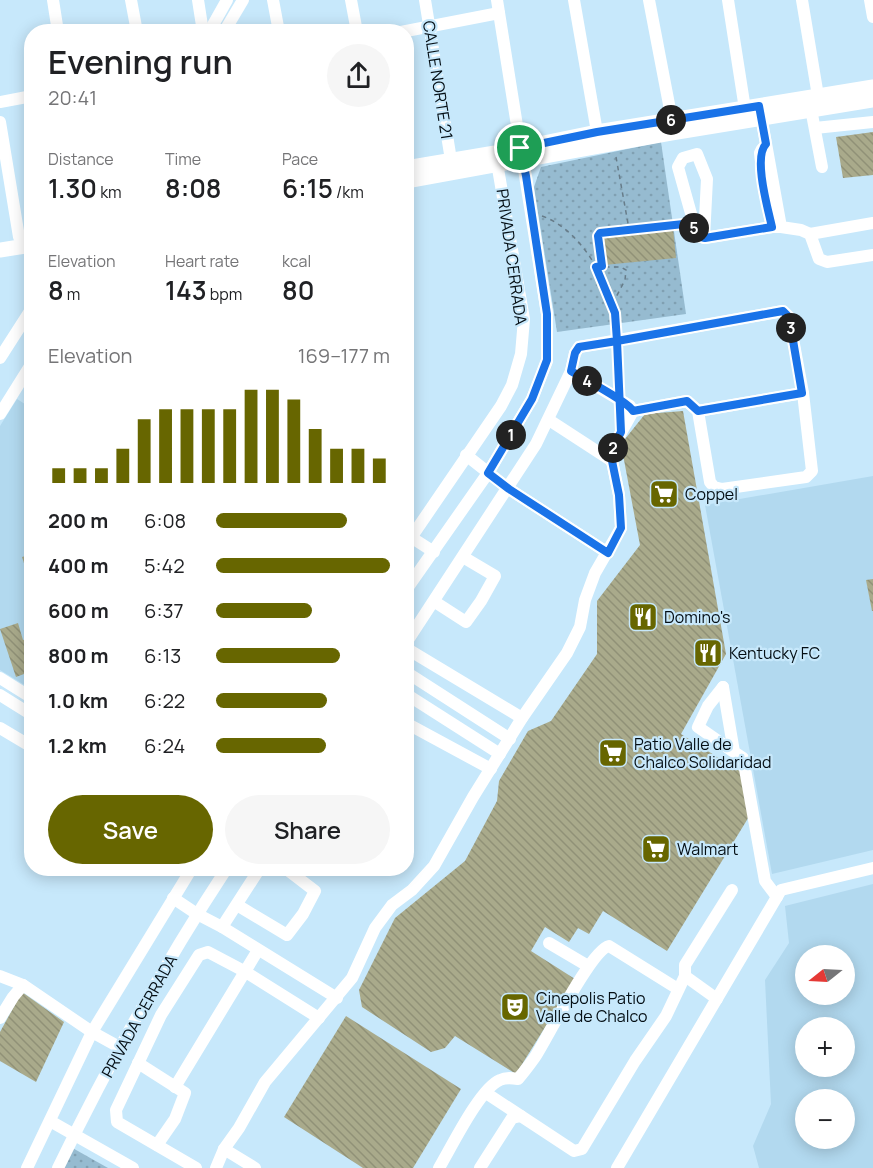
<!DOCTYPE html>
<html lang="en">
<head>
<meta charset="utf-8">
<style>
	:root { --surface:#fff; --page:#f6f6f6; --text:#202124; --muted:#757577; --accent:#676600 }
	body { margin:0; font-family:Manrope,sans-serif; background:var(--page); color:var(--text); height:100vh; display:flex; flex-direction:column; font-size:22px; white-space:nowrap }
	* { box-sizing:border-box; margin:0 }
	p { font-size:20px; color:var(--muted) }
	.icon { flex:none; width:33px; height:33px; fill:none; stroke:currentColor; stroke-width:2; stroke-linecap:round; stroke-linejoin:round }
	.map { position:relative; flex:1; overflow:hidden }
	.details { position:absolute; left:24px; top:24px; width:390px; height:852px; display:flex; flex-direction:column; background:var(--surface); border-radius:24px; box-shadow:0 3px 15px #0003 }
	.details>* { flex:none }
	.needle { width:39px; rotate:252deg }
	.fabs { position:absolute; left:795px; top:945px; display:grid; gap:12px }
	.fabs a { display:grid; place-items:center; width:60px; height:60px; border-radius:50%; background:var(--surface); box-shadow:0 3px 15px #0003; font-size:30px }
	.pin { position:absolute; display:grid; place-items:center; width:51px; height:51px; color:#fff; margin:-26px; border:3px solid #fff; border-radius:50%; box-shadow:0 2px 6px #0007 }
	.km { position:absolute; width:30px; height:30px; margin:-15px; border-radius:50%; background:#222; color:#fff; font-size:16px; line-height:30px; text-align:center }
	.round { display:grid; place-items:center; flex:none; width:63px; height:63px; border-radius:32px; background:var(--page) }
	.summary { display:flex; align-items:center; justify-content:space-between; height:102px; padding:0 24px }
	h1 { font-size:33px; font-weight:600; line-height:45px }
	.stats { display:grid; grid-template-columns:repeat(3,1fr); gap:9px; height:102px; padding:6px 24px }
	.stats div { display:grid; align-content:center }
	.stats b { font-size:26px; font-weight:600 }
	.stats small { font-size:16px; font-weight:400 }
	.stats p { font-size:16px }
	.chart { height:168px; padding:12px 24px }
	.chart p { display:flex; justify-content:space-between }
	.chart svg { width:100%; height:108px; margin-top:6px; stroke:var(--accent); stroke-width:6 }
	.primary-button { display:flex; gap:12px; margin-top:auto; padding:12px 24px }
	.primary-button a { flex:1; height:69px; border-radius:36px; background:var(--accent); color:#fff; font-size:24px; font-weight:600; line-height:69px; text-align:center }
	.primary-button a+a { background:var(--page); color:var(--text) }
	ul { padding:0 24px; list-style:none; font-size:20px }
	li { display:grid; grid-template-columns:96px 72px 1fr; align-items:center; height:45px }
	li i { height:15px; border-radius:8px; background:var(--accent) }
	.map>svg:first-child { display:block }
	.built { fill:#b2d9ef; fill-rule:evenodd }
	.grass { fill:url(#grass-dots) }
	.building { fill:url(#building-back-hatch) }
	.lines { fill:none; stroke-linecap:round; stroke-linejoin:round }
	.path { stroke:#677c89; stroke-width:1.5; stroke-dasharray:4.5 4.5; stroke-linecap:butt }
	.minor { stroke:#fff; stroke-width:12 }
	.major { stroke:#fff; stroke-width:15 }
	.route-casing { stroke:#fff; stroke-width:12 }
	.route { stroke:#1a73e8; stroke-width:8 }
	.labels { text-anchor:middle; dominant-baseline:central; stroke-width:4.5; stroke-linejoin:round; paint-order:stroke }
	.street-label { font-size:16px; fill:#040e14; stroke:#c7e8fb }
	.poi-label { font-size:16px; fill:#040e14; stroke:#c7e8fb; text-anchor:start }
</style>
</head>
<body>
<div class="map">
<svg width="873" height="1168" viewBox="0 0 873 1168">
	<defs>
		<pattern id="grass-dots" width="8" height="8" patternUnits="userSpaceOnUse" patternTransform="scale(1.5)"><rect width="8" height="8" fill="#96bbd0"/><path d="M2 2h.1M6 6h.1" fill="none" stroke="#80a0b2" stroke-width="1.8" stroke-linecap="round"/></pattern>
		<pattern id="building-back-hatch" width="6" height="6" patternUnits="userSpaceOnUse" patternTransform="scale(1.5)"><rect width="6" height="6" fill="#a9aa8b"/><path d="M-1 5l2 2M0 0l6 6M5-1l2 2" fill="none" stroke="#909177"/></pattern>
	</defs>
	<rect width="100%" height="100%" fill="#c7e8fb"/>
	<!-- built -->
	<g class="built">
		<polygon points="17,399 31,408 31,689 0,670 0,426"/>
		<polygon points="873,476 873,850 772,874 705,505"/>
		<path d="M873 884V1168H759L753 1146 771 1104 765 980 789 943 785 906ZM806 956H844V994H806ZM806 1028H844V1066H806ZM806 1100H844V1138H806Z"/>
	</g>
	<!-- grass -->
	<g class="grass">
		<polygon points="661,142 686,314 557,332 534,187 541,167"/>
		<polygon points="69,1146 108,1168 59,1168"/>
	</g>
	<!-- building -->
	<g class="building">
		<polygon points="873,132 873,175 843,178 836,137"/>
		<polygon points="673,228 676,258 604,265 601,235"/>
		<polygon points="683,411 726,654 681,734 741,772 750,815 667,951 603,911 589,934 578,928 569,942 545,927 531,951 575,979 516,1074 455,1036 445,1048 431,1052 362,1007 359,990 395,918 465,861 497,801 499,781 528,731 551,721 597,654 597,601 640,545 621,444 645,414"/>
		<polygon points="32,554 32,585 31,585 22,557"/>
		<polygon points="873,579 873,611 872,611 866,580"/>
		<polygon points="18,623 23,640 32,637 32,651 27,652 32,671 16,677 0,629"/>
		<polygon points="22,992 64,1022 36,1082 0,1061 0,1032"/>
		<polygon points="346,1016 461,1089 413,1168 363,1168 284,1117"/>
	</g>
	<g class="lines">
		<!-- path -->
		<g class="path">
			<polyline points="616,157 629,229"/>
			<path d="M542 216C583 230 614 289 616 329"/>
			<polyline points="602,266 598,235 600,233 682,224"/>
			<polyline points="596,267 621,267 626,270 625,280 613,303"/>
			<polyline points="618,352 619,386"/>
		</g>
		<!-- minor -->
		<g class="minor">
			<polyline points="53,0 58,32"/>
			<polyline points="131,0 137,32"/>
			<polyline points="198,0 203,32"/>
			<polyline points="273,0 279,32"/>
			<polyline points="351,0 357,32"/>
			<polyline points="425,0 451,160"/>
			<polyline points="574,0 597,132"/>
			<polyline points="649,0 672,120"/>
			<polyline points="728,0 745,109"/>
			<polyline points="802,0 818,96"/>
			<polyline points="870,0 873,17"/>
			<polyline points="209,32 227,0"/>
			<polyline points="224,32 243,0"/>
			<polyline points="401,32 499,13"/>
			<polyline points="0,102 32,96"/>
			<polyline points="811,109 822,167"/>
			<polyline points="760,110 781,227 801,230 810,234 819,259 827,262 873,255"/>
			<polyline points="0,122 19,237"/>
			<polyline points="815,128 873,122"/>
			<polyline points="762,149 760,153 764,189 772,227 780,227"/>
			<polyline points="810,234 873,223"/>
			<polyline points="704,238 707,179 697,154 683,158 678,167 697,235 704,238 772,227"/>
			<polyline points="0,358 32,308"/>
			<polyline points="571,371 630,406 633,411"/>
			<polyline points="698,411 803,393"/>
			<polyline points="0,414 32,363"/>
			<polyline points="549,420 612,461"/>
			<polyline points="466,455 509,489 608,553"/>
			<polyline points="406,534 434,552"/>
			<polyline points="406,545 501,406 512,385 521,354 524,319 496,157"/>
			<polyline points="406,590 488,473 532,399 547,361 547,314 497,0"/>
			<polyline points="435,602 466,622 481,601 495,576 463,557"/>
			<polyline points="406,645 409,650 522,718"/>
			<polyline points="406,672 510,739"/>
			<polyline points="0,678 32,698"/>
			<polyline points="723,687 734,752 743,758 765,881 777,897"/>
			<polyline points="723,687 708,706 698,727 734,752"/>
			<polyline points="406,694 500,754"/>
			<polyline points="0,695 32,715"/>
			<polyline points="406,723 491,769"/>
			<polyline points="0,728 32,747"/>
			<polyline points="173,898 197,914 222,927 337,998"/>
			<polyline points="237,905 287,935 303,914 315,891 285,868"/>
			<polyline points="222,927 260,868"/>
			<polyline points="549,943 588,966"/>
			<polyline points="0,976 23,985 92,1032 121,1048"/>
			<polyline points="717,999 685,976 685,965 732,890"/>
			<polyline points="0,1018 13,997 23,985"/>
			<polyline points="138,1063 185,1093 175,1119 157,1145"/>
			<polyline points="175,1087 258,950"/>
			<polyline points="486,1093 574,1151 582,1149 635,1061 666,1016 685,976"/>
			<polyline points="50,1121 133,1168"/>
			<polyline points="224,1149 255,1168"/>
			<polyline points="27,1168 92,1032 192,868"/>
			<path d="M58 1168C108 1065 164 964 227 868"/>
			<polyline points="196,1168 117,1122 116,1110 161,1015 199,955 208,952 244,971 319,1018"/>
			<polyline points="216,1168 224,1149 239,1128 265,1082 352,978 375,928 392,905 412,890 434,866 473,797 522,718 567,653 580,627 585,600 595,573 621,528 619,495 612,461 613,447 633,411 687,401 698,411 710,482 714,487 722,489 806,477 812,471 803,393 789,317 783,311 579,347 575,353 571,371 536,444 406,643"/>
			<path d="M439 1168C451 1148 480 1088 500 1080 506 1077 512 1078 518 1079 524 1072 530 1064 535 1057 548 1037 591 950 609 946L678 989"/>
			<polyline points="480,1168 512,1118 521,1116"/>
			<polyline points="617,1168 781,890 873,868"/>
		</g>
		<!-- major -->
		<g class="major">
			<polyline points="406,168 495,153 597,132 873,87"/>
			<polyline points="406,181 671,133 873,100"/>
			<polyline points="0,250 32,245"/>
		</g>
	</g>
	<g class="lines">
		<!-- route casing -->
		<g class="route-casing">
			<path id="route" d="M520 148 526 176 547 314V360L532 399 488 473 509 489 608 553 621 528 619 495 612 461 613 447 621 432 617 341 783 311 789 317 802 393 698 411 687 401 633 411C627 401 584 379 571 371L575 353 579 347 617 341 615 313 596 267 602 266 598 236 600 233 693 223 697 236 705 238 772 227C768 209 753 157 766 144L759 106 597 132 520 148"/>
		</g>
		<!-- route -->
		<use href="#route" class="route"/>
	</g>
	<!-- icons -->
	<defs>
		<g id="supermarket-square" transform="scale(1.5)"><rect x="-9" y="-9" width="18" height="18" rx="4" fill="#676600" stroke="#c7e8fb"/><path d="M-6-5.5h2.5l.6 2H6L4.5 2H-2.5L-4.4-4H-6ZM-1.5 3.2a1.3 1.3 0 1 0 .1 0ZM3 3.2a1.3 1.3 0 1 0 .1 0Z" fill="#fff"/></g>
		<g id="restaurant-square" transform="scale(1.5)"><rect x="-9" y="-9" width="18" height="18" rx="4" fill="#676600" stroke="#c7e8fb"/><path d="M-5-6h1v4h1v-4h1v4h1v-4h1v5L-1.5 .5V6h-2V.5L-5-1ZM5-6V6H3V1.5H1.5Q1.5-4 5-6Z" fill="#fff"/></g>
		<g id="theatre-square" transform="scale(1.5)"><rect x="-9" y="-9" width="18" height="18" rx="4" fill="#676600" stroke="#c7e8fb"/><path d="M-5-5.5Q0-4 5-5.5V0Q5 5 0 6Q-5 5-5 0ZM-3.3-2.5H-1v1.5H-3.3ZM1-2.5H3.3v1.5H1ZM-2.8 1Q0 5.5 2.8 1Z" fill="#fff"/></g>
	</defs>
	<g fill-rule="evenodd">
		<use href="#supermarket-square" x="664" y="494"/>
		<use href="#restaurant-square" x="643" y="617"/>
		<use href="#restaurant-square" x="708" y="653"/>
		<use href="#supermarket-square" x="613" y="753"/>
		<use href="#supermarket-square" x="656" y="849"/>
		<use href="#theatre-square" x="515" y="1007"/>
	</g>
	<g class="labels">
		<!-- street labels -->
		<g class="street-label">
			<text transform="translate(438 80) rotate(81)">CALLE NORTE 21</text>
			<text transform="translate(512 257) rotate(82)">PRIVADA CERRADA</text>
			<text transform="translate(139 1016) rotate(-61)">PRIVADA CERRADA</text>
		</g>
		<!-- poi labels -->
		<g class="poi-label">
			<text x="685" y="494">Coppel</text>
			<text x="664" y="617">Domino's</text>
			<text x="729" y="653">Kentucky FC</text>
			<text x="634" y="744">Patio Valle de<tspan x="634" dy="18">Chalco Solidaridad</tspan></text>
			<text x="677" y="849">Walmart</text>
			<text x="536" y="998">Cinepolis Patio<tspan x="536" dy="18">Valle de Chalco</tspan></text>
		</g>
	</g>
</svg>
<div class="fabs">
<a><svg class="needle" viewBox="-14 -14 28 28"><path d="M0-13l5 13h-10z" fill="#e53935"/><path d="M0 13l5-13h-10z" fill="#757577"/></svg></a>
<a>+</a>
<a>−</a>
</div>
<div class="pin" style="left:520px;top:148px;background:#1e9e55"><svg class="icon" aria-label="arrive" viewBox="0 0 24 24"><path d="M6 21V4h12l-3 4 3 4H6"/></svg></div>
<b class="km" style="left:511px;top:435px">1</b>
<b class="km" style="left:613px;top:448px">2</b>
<b class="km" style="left:791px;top:328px">3</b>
<b class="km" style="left:587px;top:381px">4</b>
<b class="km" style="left:694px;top:228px">5</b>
<b class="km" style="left:671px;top:120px">6</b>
<section class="details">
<div class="summary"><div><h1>Evening run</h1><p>20:41</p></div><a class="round"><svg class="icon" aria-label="share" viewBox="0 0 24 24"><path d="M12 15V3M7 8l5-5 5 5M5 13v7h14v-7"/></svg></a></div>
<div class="stats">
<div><p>Distance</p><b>1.30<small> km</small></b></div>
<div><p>Time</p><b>8:08</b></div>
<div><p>Pace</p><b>6:15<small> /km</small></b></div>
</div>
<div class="stats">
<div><p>Elevation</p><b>8<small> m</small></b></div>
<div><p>Heart rate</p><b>143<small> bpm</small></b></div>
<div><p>kcal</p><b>80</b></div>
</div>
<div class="chart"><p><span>Elevation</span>169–177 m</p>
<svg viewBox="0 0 160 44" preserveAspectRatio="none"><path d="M5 44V38M15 44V38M25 44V38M35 44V30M45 44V18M55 44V14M65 44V14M75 44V14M85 44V14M95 44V6M105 44V6M115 44V10M125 44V22M135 44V30M145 44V30M155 44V34"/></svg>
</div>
<ul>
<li><b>200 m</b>6:08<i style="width:75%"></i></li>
<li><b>400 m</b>5:42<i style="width:100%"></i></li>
<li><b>600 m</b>6:37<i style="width:55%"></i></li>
<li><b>800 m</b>6:13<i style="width:71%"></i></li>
<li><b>1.0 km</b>6:22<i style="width:64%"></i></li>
<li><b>1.2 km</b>6:24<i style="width:63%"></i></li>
</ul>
<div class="primary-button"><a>Save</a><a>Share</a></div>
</section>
</div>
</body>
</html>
